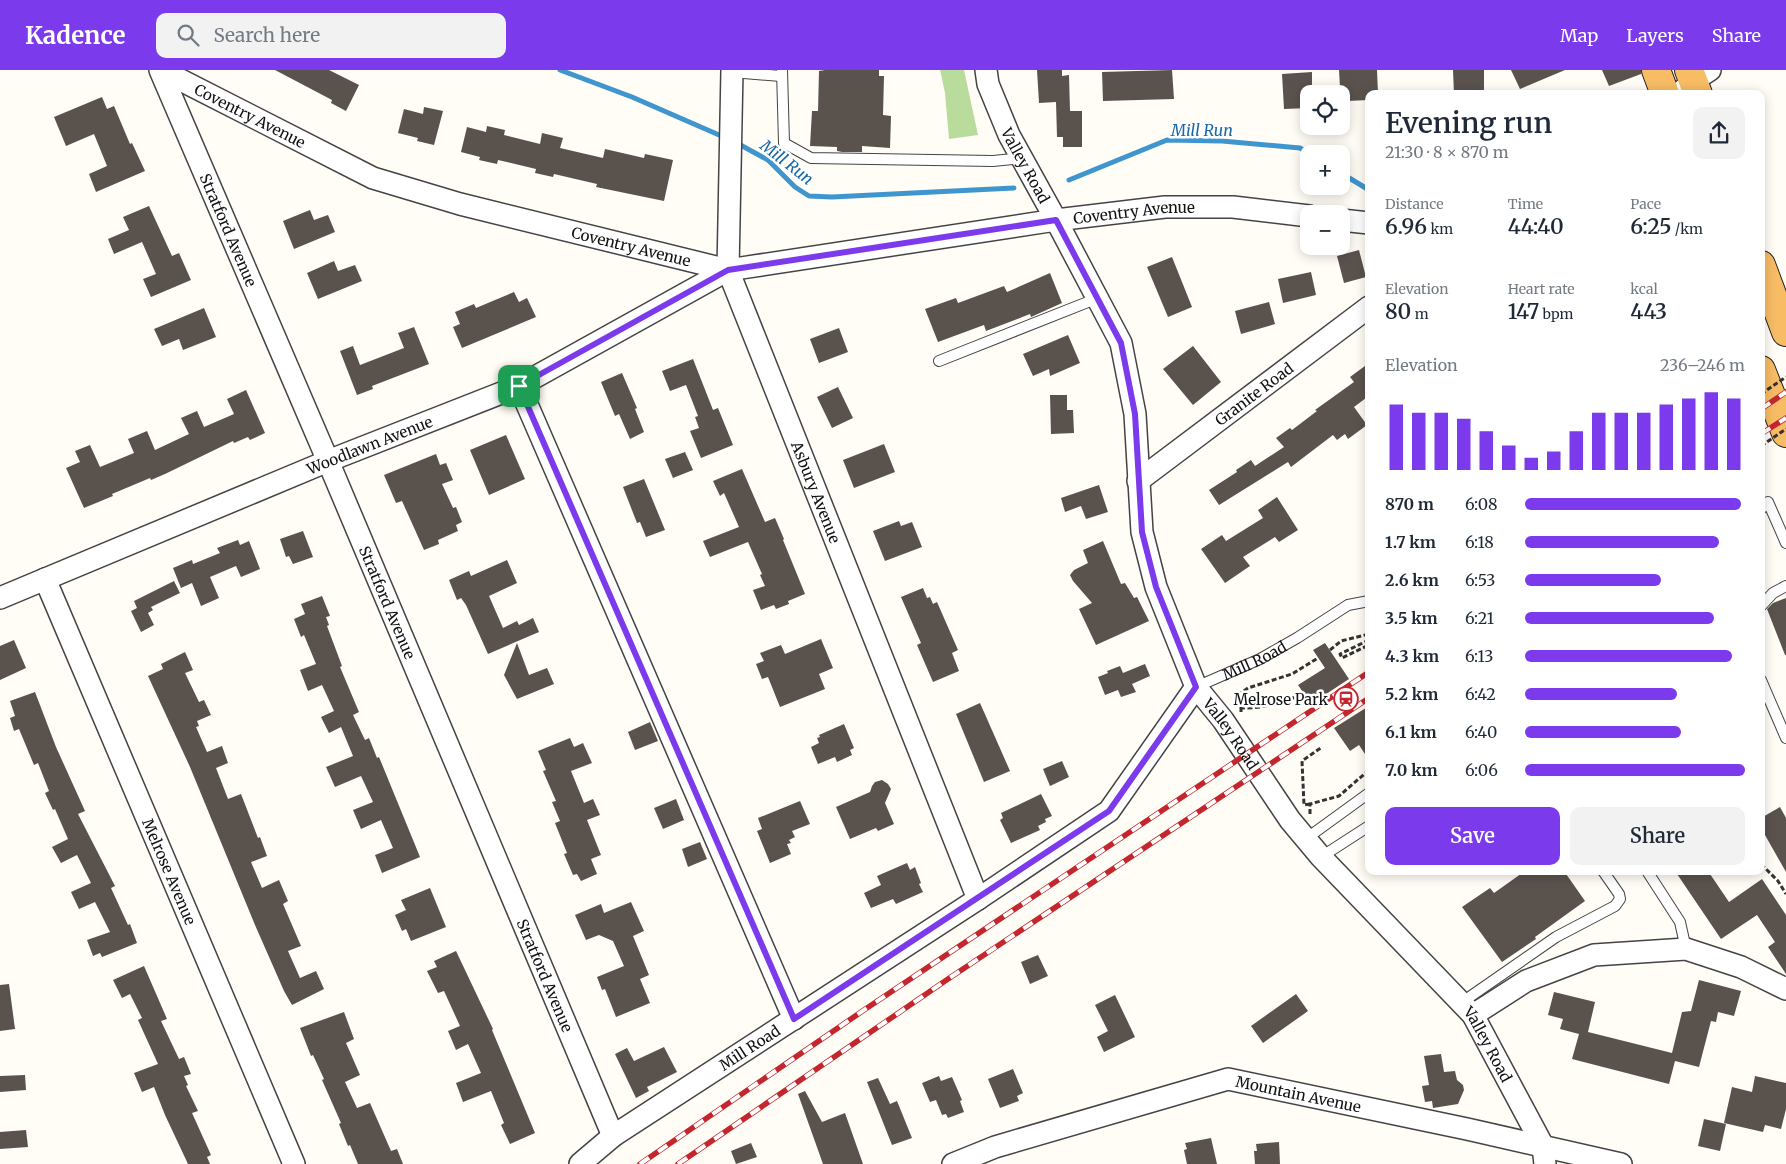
<!DOCTYPE html>
<html lang="en">
<head>
<meta charset="utf-8">
<style>
	:root { --surface:#fff; --page:#f2f2f3; --text:#1f2937; --muted:#747a83; --accent:#7c3aed }
	body { margin:0; font-family:Merriweather,serif; background:var(--page); color:var(--text); height:100vh; display:flex; flex-direction:column; font-size:19px; white-space:nowrap }
	* { box-sizing:border-box; margin:0 }
	p { font-size:16px; color:var(--muted) }
	.icon { flex:none; width:28px; height:28px; fill:none; stroke:currentColor; stroke-width:2; stroke-linecap:round; stroke-linejoin:round }
	.map { position:relative; flex:1; overflow:hidden }
	.side { position:absolute; left:1365px; top:20px; width:400px; height:785px; display:flex; flex-direction:column; background:var(--surface); border-radius:10px; box-shadow:0 2px 12px #0003 }
	.side>* { flex:none }
	.fabs { position:absolute; left:1300px; top:15px; display:grid; gap:10px }
	.fabs a { display:grid; place-items:center; width:50px; height:50px; border-radius:10px; background:var(--surface); box-shadow:0 2px 12px #0003; font-size:25px }
	.pin { position:absolute; display:grid; place-items:center; width:42px; height:42px; color:#fff; margin:-21px; border-radius:10px; box-shadow:0 2px 8px #0006 }
	.round { display:grid; place-items:center; flex:none; width:52px; height:52px; border-radius:10px; background:var(--page) }
	.summary { display:flex; align-items:center; justify-content:space-between; height:85px; padding:0 20px }
	h1 { font-size:28px; font-weight:600; line-height:38px }
	.stats { display:grid; grid-template-columns:repeat(3,1fr); gap:8px; height:85px; padding:5px 20px }
	.stats div { display:grid; align-content:center }
	.stats b { font-size:21px; font-weight:600 }
	.stats small { font-size:14px; font-weight:400 }
	.stats p { font-size:14px }
	.chart { height:140px; padding:10px 20px }
	.chart p { display:flex; justify-content:space-between }
	.chart svg { width:100%; height:90px; margin-top:5px; stroke:var(--accent); stroke-width:6 }
	.button { display:flex; gap:10px; margin-top:auto; padding:10px 20px }
	.button a { flex:1; height:58px; border-radius:10px; background:var(--accent); color:#fff; font-size:20px; font-weight:600; line-height:58px; text-align:center }
	.button a+a { background:var(--page); color:var(--text) }
	ul { padding:0 20px; list-style:none; font-size:16px }
	li { display:grid; grid-template-columns:80px 60px 1fr; align-items:center; height:38px }
	li i { height:12px; border-radius:6px; background:var(--accent) }
	header { display:flex; align-items:center; gap:30px; box-sizing:border-box; height:70px; padding:0 25px; background:var(--accent); color:#fff }
	header strong { font-size:24px }
	nav { display:flex; gap:28px; margin-inline-start:auto; font-size:18px }
	.search { width:350px; height:45px; background:var(--page); display:flex; align-items:center; gap:12px; box-sizing:border-box; padding:0 18px; border-radius:10px; color:var(--muted); font-size:19px }
	.map>svg:first-child { display:block }
	.forest { fill:#b9dc9c }
	.lines { fill:none; stroke-linecap:round; stroke-linejoin:round }
	.stream { stroke:#3f96cf; stroke-width:5 }
	.building { fill:#5a524d }
	.service-casing { stroke:#444; stroke-width:12 }
	.minor-casing { stroke:#444; stroke-width:24 }
	.trunk-casing { stroke:#222; stroke-width:30 }
	.path { stroke:#333; stroke-width:3; stroke-dasharray:5 2.5; stroke-linecap:butt }
	.service { stroke:#fff; stroke-width:10 }
	.minor { stroke:#fff; stroke-width:21 }
	.trunk { stroke:#f7bc64; stroke-width:28 }
	.rail-casing { stroke:#c4262e; stroke-width:5.5 }
	.rail { stroke:#fff; stroke-width:4; stroke-dasharray:11; stroke-linecap:butt }
	.path-bridge { stroke:#333; stroke-width:3; stroke-dasharray:5 2.5; stroke-linecap:butt }
	.route-casing { stroke:#fff; stroke-width:10 }
	.route { stroke:#7c3aed; stroke-width:6 }
	.labels { text-anchor:middle; dominant-baseline:central; stroke-width:5; stroke-linejoin:round; paint-order:stroke }
	.street-label { font-size:15px; fill:#111; stroke:#fff }
	.poi-label { font-size:15px; fill:#111; stroke:#fff; text-anchor:end }
	.water-label { font-size:16px; font-style:italic; fill:#1768a6; stroke:#fff }
</style>
</head>
<body>
<header>
<strong>Kadence</strong>
<div class="search"><svg class="icon" aria-label="search" viewBox="0 0 24 24"><circle cx="10" cy="10" r="6"/><path d="M15 15l6 6"/></svg>Search here</div>
<nav><a>Map</a><a>Layers</a><a>Share</a></nav>
</header>
<div class="map">
<svg width="1786" height="1094" viewBox="0 0 1786 1094">
	<rect width="100%" height="100%" fill="#fffdf5"/>
	<!-- forest -->
	<polygon class="forest" points="940,0 964,0 978,65 949,69 945,23"/>
	<g class="lines">
		<!-- stream -->
		<g class="stream">
			<polyline points="560,0 632,27 726,68"/>
			<polyline points="735,72 768,90 795,117 809,126 832,127 1014,118"/>
			<polyline points="1341,103 1369,120"/>
			<polyline points="1069,110 1167,70 1222,71 1300,78 1310,84"/>
		</g>
	</g>
	<!-- building -->
	<g class="building">
		<polygon points="275,0 329,0 359,15 346,41 331,33 332,30"/>
		<polygon points="825,0 879,0 879,6 884,6 883,45 891,46 890,78 862,76 862,82 842,82 837,81 837,77 810,76 812,41 818,41 819,1"/>
		<polygon points="1037,0 1062,0 1062,6 1069,5 1070,41 1082,41 1082,77 1063,77 1063,67 1057,67 1056,32 1039,33"/>
		<polygon points="1172,0 1174,29 1103,31 1102,2"/>
		<polygon points="1339,0 1377,0 1378,24 1369,24 1369,30 1347,31 1346,18 1340,18"/>
		<polygon points="1453,0 1484,0 1484,24 1454,24"/>
		<polygon points="1511,0 1565,0 1520,19"/>
		<polygon points="1602,0 1641,0 1641,4 1609,16"/>
		<polygon points="1312,2 1312,24 1309,24 1309,38 1284,39 1282,4"/>
		<polygon points="102,27 107,39 114,36 130,74 132,73 145,101 96,122 89,104 107,96 94,64 66,76 54,47"/>
		<polygon points="424,37 443,41 434,75 417,71 418,68 398,63 404,39 423,44"/>
		<polygon points="487,56 505,60 504,65 540,74 542,63 563,68 560,78 603,88 605,79 644,88 645,84 673,90 664,131 596,117 597,114 554,104 553,107 535,103 536,99 498,90 497,94 479,90 480,87 461,82 467,57 486,62"/>
		<polygon points="149,136 172,186 179,183 191,210 151,227 143,209 156,204 142,172 114,184 108,169 129,160 123,147"/>
		<polygon points="310,140 314,150 328,145 335,162 294,179 283,151"/>
		<polygon points="1359,180 1366,207 1344,213 1337,186"/>
		<polygon points="1172,187 1192,237 1168,247 1147,197"/>
		<polygon points="334,191 338,201 355,195 362,211 318,229 307,203"/>
		<polygon points="1311,202 1316,225 1283,233 1278,209"/>
		<polygon points="1050,203 1062,233 1031,247 1030,244 986,261 984,255 938,272 925,239 956,228 958,233 1004,216 1007,222"/>
		<polygon points="514,222 519,232 527,228 536,247 462,278 453,257 460,254 455,242 474,234 476,238"/>
		<polygon points="1269,232 1275,254 1241,264 1235,241"/>
		<polygon points="204,238 216,267 183,280 179,269 162,276 154,259"/>
		<polygon points="414,257 429,294 372,316 373,319 357,325 340,281 353,276 360,295 404,278 398,263"/>
		<polygon points="839,258 848,282 819,293 810,269"/>
		<polygon points="1068,265 1080,293 1050,306 1049,299 1033,306 1023,284"/>
		<polygon points="1193,276 1221,312 1193,335 1163,299"/>
		<polygon points="693,289 713,340 718,338 733,375 701,388 690,361 699,358 695,347 698,346 686,315 670,321 662,301"/>
		<polygon points="1369,293 1369,331 1366,328 1354,337 1367,355 1348,369 1345,364 1337,370 1333,365 1291,397 1288,392 1219,435 1209,420 1237,402 1236,400 1251,390 1255,396 1284,377 1276,368 1290,358 1292,360 1317,341 1315,340 1354,312 1350,307"/>
		<polygon points="622,303 637,338 635,339 644,362 630,369 619,344 615,346 601,312"/>
		<polygon points="838,317 853,348 832,358 817,327"/>
		<polygon points="246,320 265,363 250,370 248,367 234,373 233,371 165,404 151,410 150,408 112,424 113,426 84,438 66,398 80,392 75,381 90,375 100,397 134,383 128,369 147,361 155,380 189,364 181,348 197,341 204,357 234,344 227,329"/>
		<polygon points="1050,325 1067,325 1067,340 1073,340 1074,363 1051,364"/>
		<polygon points="506,365 525,409 489,425 470,380"/>
		<polygon points="884,374 895,402 854,418 843,390"/>
		<polygon points="685,382 693,400 673,408 665,389"/>
		<polygon points="436,384 440,395 446,393 453,410 442,414 453,438 456,437 462,452 456,455 458,461 438,470 439,474 424,480 402,431 396,433 384,405"/>
		<polygon points="742,399 765,452 775,448 784,469 783,470 805,524 788,531 789,534 776,539 774,535 761,540 753,520 765,516 760,505 762,504 748,472 710,487 703,471 739,457 724,423 720,426 713,411"/>
		<polygon points="644,409 665,460 646,467 640,452 637,453 623,417"/>
		<polygon points="1099,415 1108,442 1086,449 1081,436 1065,442 1061,428"/>
		<polygon points="1277,427 1298,460 1279,472 1275,467 1243,487 1250,496 1225,513 1201,479 1222,465 1226,471 1263,448 1258,440"/>
		<polygon points="899,451 901,456 912,452 922,477 885,491 873,461"/>
		<polygon points="303,461 313,487 293,494 289,486 286,487 280,469"/>
		<polygon points="238,470 240,475 249,471 260,499 241,507 236,496 210,507 219,528 201,536 192,513 181,518 173,498 192,490 193,494 220,483 217,478"/>
		<polygon points="1103,471 1121,514 1125,513 1134,528 1137,527 1149,551 1096,575 1079,539 1092,533 1073,511 1070,505 1074,500 1088,493 1083,480"/>
		<polygon points="507,490 517,513 489,526 503,558 517,551 519,555 533,548 539,562 488,584 466,535 461,528 457,530 449,510 469,501 471,506"/>
		<polygon points="174,511 180,523 151,537 153,540 148,543 154,555 141,562 131,541 137,538 134,531"/>
		<polygon points="923,518 927,528 930,527 933,534 937,532 958,580 952,583 959,601 933,612 917,575 921,573 901,527"/>
		<polygon points="322,526 330,546 326,547 329,555 327,556 342,596 340,597 359,642 353,645 365,670 369,668 377,688 379,687 420,787 382,803 375,785 393,778 381,750 361,759 353,740 373,732 361,706 335,717 326,697 353,686 341,657 329,663 321,647 334,641 322,615 308,621 300,600 316,594 304,565 301,567 294,549 305,544 301,534"/>
		<polygon points="1786,528 1786,585 1785,585 1767,539 1773,533"/>
		<polygon points="821,569 833,598 819,604 825,619 780,637 768,607 762,609 756,594 764,591 760,583 781,575 785,584"/>
		<polygon points="14,570 26,598 0,610 0,576"/>
		<polygon points="517,573 529,605 547,598 554,614 517,629 504,605"/>
		<polygon points="1325,573 1349,609 1311,634 1298,615 1325,598 1313,580"/>
		<polygon points="185,582 193,600 185,603 199,632 204,630 211,645 197,651 199,656 196,657 207,682 222,676 228,693 216,698 228,729 241,724 258,768 260,767 267,786 251,792 262,818 279,810 288,831 283,834 301,876 288,881 300,908 316,901 324,919 292,935 284,921 255,855 190,697 148,606 163,599 161,594"/>
		<polygon points="1145,594 1150,606 1132,614 1136,622 1121,627 1118,620 1105,625 1098,607 1108,603 1107,601 1120,596 1123,603"/>
		<polygon points="35,622 56,677 85,741 78,744 115,816 111,818 128,855 130,854 137,873 102,887 100,883 93,886 87,870 110,862 95,832 79,839 71,822 91,813 77,785 61,793 52,777 68,769 55,739 53,740 45,723 49,721 38,693 34,695 19,659 14,661 10,648 15,646 10,631"/>
		<polygon points="980,633 1010,701 984,712 956,644"/>
		<polygon points="1369,636 1369,690 1359,675 1350,681 1334,658"/>
		<polygon points="650,652 658,671 635,680 628,662"/>
		<polygon points="844,654 854,678 850,680 852,685 837,692 835,687 818,694 811,677 819,673 817,668 820,667 819,665"/>
		<polygon points="570,668 574,677 583,673 592,693 571,701 584,733 593,729 600,745 587,750 601,785 591,789 597,804 581,811 577,804 573,805 564,784 567,783 555,753 560,751 552,732 556,731 543,701 546,700 538,681"/>
		<polygon points="1062,691 1069,707 1050,716 1043,699"/>
		<polygon points="882,710 888,714 891,719 885,733 894,754 878,761 876,758 850,769 836,737 870,722 872,716 875,712"/>
		<polygon points="1041,724 1052,746 1045,749 1046,752 1038,756 1040,760 1011,773 1000,750 1003,748 1001,743"/>
		<polygon points="676,729 684,750 663,759 654,738"/>
		<polygon points="800,731 810,754 792,761 795,767 789,770 791,773 787,774 791,784 770,793 757,761 762,759 758,748"/>
		<polygon points="1780,737 1786,748 1786,802 1761,758 1761,748"/>
		<polygon points="700,772 707,789 688,797 682,779"/>
		<polygon points="907,793 910,800 915,797 921,813 919,814 923,822 896,834 893,829 871,838 864,823 881,815 877,806"/>
		<polygon points="1525,801 1564,801 1585,831 1535,867 1536,869 1502,892 1462,837 1490,818 1494,823"/>
		<polygon points="1675,801 1708,801 1729,832 1762,809 1786,845 1786,904 1768,877 1775,872 1757,845 1721,869"/>
		<polygon points="430,818 446,857 411,871 406,859 402,861 395,845 406,840 401,830"/>
		<polygon points="631,832 644,861 633,866 649,905 640,909 650,933 616,947 605,919 602,920 597,907 624,896 613,871 599,865 586,870 575,845 601,834 604,843"/>
		<polygon points="456,881 493,959 492,960 535,1063 510,1074 501,1055 504,1053 491,1021 463,1032 456,1013 481,1003 468,974 456,980 448,961 460,956 444,921 438,923 427,901 437,897 434,891"/>
		<polygon points="1038,885 1048,906 1030,914 1021,892"/>
		<polygon points="144,896 167,949 161,951 179,989 184,987 191,1004 184,1006 188,1015 186,1016 198,1041 192,1043 211,1085 207,1087 210,1094 188,1094 165,1045 154,1017 142,1022 134,1003 158,994 138,950 142,948 130,924 122,928 113,910"/>
		<polygon points="1699,910 1741,921 1734,946 1718,942 1716,952 1711,951 1699,997 1675,991 1669,1014 1572,989 1579,964 1560,959 1563,949 1548,945 1554,922 1595,932 1588,962 1672,983 1682,942 1691,941"/>
		<polygon points="9,914 15,959 0,961 0,915"/>
		<polygon points="1296,924 1308,941 1263,973 1251,956"/>
		<polygon points="1115,925 1135,967 1104,982 1097,967 1108,961 1095,935"/>
		<polygon points="344,942 354,969 346,973 360,1005 345,1012 357,1038 370,1033 391,1081 397,1079 403,1094 358,1094 350,1075 348,1076 339,1054 341,1053 322,1010 324,1009 313,985 311,986 300,958"/>
		<polygon points="664,977 677,1002 647,1017 649,1021 636,1028 615,984 627,978 634,991"/>
		<polygon points="1441,984 1444,1002 1455,1001 1457,1010 1463,1015 1464,1020 1458,1034 1433,1038 1432,1031 1425,1032 1422,1016 1429,1015 1424,986"/>
		<polygon points="1013,999 1023,1023 1017,1026 1019,1031 1000,1038 988,1009"/>
		<polygon points="25,1005 26,1020 0,1022 0,1006"/>
		<polygon points="939,1006 941,1011 952,1007 962,1030 960,1031 964,1042 948,1048 946,1044 942,1045 936,1030 930,1032 922,1013"/>
		<polygon points="1755,1006 1786,1013 1786,1039 1781,1059 1765,1055 1763,1062 1724,1053 1732,1017 1752,1022"/>
		<polygon points="878,1008 890,1034 897,1031 912,1068 892,1075 867,1012"/>
		<polygon points="805,1021 822,1052 845,1043 863,1094 823,1094 798,1024"/>
		<polygon points="1704,1049 1726,1054 1720,1081 1698,1076"/>
		<polygon points="26,1060 28,1077 0,1079 0,1062"/>
		<polygon points="1211,1068 1217,1094 1187,1094 1184,1080 1187,1079 1185,1073"/>
		<polygon points="1279,1072 1280,1094 1255,1094 1254,1081 1257,1081 1256,1074"/>
		<polygon points="751,1073 757,1087 736,1094 731,1081"/>
	</g>
	<g class="lines">
		<!-- service casing -->
		<g class="service-casing">
			<g id="service">
				<polyline points="782,0 784,73 811,88 993,91 1022,88"/>
				<polyline points="732,2 781,6"/>
				<polyline points="939,291 1098,228"/>
				<polyline points="1761,439 1768,432 1786,473"/>
				<polyline points="1761,536 1773,523 1786,516"/>
				<polyline points="1761,610 1786,668"/>
				<path id="s1" d="M1196 617 1260 589 1297 568 1348 535 1369 531"/>
				<polyline points="1307,768 1369,723"/>
				<polyline points="1321,787 1369,756"/>
				<polyline points="1647,801 1680,852 1686,879"/>
				<polyline points="1461,933 1556,867 1615,836 1620,829 1619,824 1603,801"/>
			</g>
		</g>
		<!-- minor casing -->
		<g class="minor-casing">
			<g id="minor">
				<path id="s2" d="M160 0 328 391 613 1066"/>
				<path id="s3" d="M161 0 373 108 460 134 728 200 1056 150 1165 137H1233L1309 146"/>
				<path id="s4" d="M732 0 728 200 978 829"/>
				<path id="s5" d="M986 0 988 14 1009 65 1056 150 1121 273 1135 344 1142 462 1156 517 1196 617 1223 650 1290 750 1321 787 1473 945 1543 1076 1545 1094"/>
				<polyline points="1679,24 1693,11 1710,0"/>
				<polyline points="1341,150 1369,153"/>
				<polyline points="519,316 794,949"/>
				<path id="s6" d="M1138 411 1369 237"/>
				<path id="s7" d="M45 509 294 1094"/>
				<path id="s8" d="M0 528 328 391 519 316 728 200"/>
				<polyline points="1473,945 1526,911 1594,885 1686,879 1741,897 1786,919"/>
				<path id="s9" d="M580 1094 613 1066 978 829 1109 741 1196 617"/>
				<path id="s10" d="M953 1094 995 1077 1228 1009 1467 1059 1621 1094"/>
			</g>
		</g>
		<!-- trunk casing -->
		<g class="trunk-casing">
			<g id="trunk">
				<polyline points="1656,0 1665,24"/>
				<polyline points="1689,0 1698,24"/>
				<polyline points="1761,195 1786,262"/>
				<polyline points="1761,300 1786,363"/>
			</g>
		</g>
		<!-- path -->
		<g class="path">
			<polyline points="1369,570 1340,584 1342,588 1369,575"/>
			<polyline points="1330,580 1341,571 1369,564"/>
			<path d="M1240 638C1248 638 1257 638 1265 636 1277 634 1283 623 1296 629"/>
			<polyline points="1241,642 1241,623 1248,618 1292,604 1318,588"/>
			<polyline points="1310,734 1304,735 1302,691 1322,677"/>
			<polyline points="1310,744 1310,734 1339,726 1369,700"/>
			<polyline points="1761,794 1778,811 1786,824"/>
		</g>
		<!-- service -->
		<use href="#service" class="service"/>
		<!-- minor -->
		<use href="#minor" class="minor"/>
		<!-- trunk -->
		<use href="#trunk" class="trunk"/>
		<!-- rail casing -->
		<g class="rail-casing">
			<g id="rail">
				<polyline points="1761,339 1786,322"/>
				<polyline points="1761,364 1786,348"/>
				<polyline points="640,1094 864,940 1369,602"/>
				<polyline points="678,1094 948,909 1369,628"/>
			</g>
		</g>
		<!-- rail -->
		<use href="#rail" class="rail"/>
		<!-- path-bridge -->
		<g class="path-bridge">
			<polyline points="1761,324 1786,307"/>
			<polyline points="1761,376 1786,359"/>
		</g>
	</g>
	<g class="lines">
		<!-- route casing -->
		<g class="route-casing">
			<polygon id="route" points="1056,150 1121,273 1135,344 1142,462 1156,517 1196,617 1109,741 794,949 519,316 728,200"/>
		</g>
		<!-- route -->
		<use href="#route" class="route"/>
	</g>
	<!-- icons -->
	<defs>
		<g id="station-ring" transform="scale(1.25)"><circle r="9.5" fill="#fff" stroke="#c4262e" stroke-width="1.5"/><path d="M-3-6H3Q5-6 5-4V2Q5 4 3 4L4.5 6H3L1.5 4h-3L-3 6H-4.5L-3 4Q-5 4-5 2V-4Q-5-6-3-6ZM-3.5-4v3h7v-3ZM-3.5 1v1.5H-2V1ZM2 1v1.5H3.5V1Z" fill="#c4262e"/></g>
	</defs>
	<g fill-rule="evenodd">
		<use href="#station-ring" x="1346" y="629"/>
	</g>
	<g class="labels">
		<!-- street labels -->
		<g class="street-label">
			<text stroke="none"><textPath href="#s3" startOffset="100">Coventry Avenue</textPath></text>
			<text stroke="none"><textPath href="#s5" startOffset="104">Valley Road</textPath></text>
			<text stroke="none"><textPath href="#s3" startOffset="1015">Coventry Avenue</textPath></text>
			<text stroke="none"><textPath href="#s2" startOffset="174">Stratford Avenue</textPath></text>
			<text stroke="none"><textPath href="#s3" startOffset="505">Coventry Avenue</textPath></text>
			<text stroke="none"><textPath href="#s6" startOffset="145">Granite Road</textPath></text>
			<text stroke="none"><textPath href="#s8" startOffset="400">Woodlawn Avenue</textPath></text>
			<text stroke="none"><textPath href="#s4" startOffset="439">Asbury Avenue</textPath></text>
			<text stroke="none"><textPath href="#s2" startOffset="579">Stratford Avenue</textPath></text>
			<text stroke="none"><textPath href="#s1" startOffset="64">Mill Road</textPath></text>
			<text stroke="none"><textPath href="#s5" startOffset="719">Valley Road</textPath></text>
			<text stroke="none"><textPath href="#s7" startOffset="318">Melrose Avenue</textPath></text>
			<text stroke="none"><textPath href="#s2" startOffset="984">Stratford Avenue</textPath></text>
			<text stroke="none"><textPath href="#s5" startOffset="1124">Valley Road</textPath></text>
			<text stroke="none"><textPath href="#s9" startOffset="206">Mill Road</textPath></text>
			<text stroke="none"><textPath href="#s10" startOffset="360">Mountain Avenue</textPath></text>
		</g>
		<!-- poi labels -->
		<g class="poi-label">
			<text x="1328" y="629">Melrose Park</text>
		</g>
		<!-- water labels -->
		<g class="water-label">
			<text x="1202" y="60">Mill Run</text>
			<text transform="translate(787 92) rotate(38)">Mill Run</text>
		</g>
	</g>
</svg>
<div class="fabs">
<a><svg class="icon" aria-label="locate" viewBox="0 0 24 24"><circle cx="12" cy="12" r="6"/><path d="M12 2v4M12 18v4M2 12h4M18 12h4"/></svg></a>
<a>+</a>
<a>−</a>
</div>
<div class="pin" style="left:519px;top:316px;background:#1e9e55"><svg class="icon" aria-label="arrive" viewBox="0 0 24 24"><path d="M6 21V4h12l-3 4 3 4H6"/></svg></div>
<section class="side">
<div class="summary"><div><h1>Evening run</h1><p>21:30 · 8 × 870 m</p></div><a class="round"><svg class="icon" aria-label="share" viewBox="0 0 24 24"><path d="M12 15V3M7 8l5-5 5 5M5 13v7h14v-7"/></svg></a></div>
<div class="stats">
<div><p>Distance</p><b>6.96<small> km</small></b></div>
<div><p>Time</p><b>44:40</b></div>
<div><p>Pace</p><b>6:25<small> /km</small></b></div>
</div>
<div class="stats">
<div><p>Elevation</p><b>80<small> m</small></b></div>
<div><p>Heart rate</p><b>147<small> bpm</small></b></div>
<div><p>kcal</p><b>443</b></div>
</div>
<div class="chart"><p><span>Elevation</span>236–246 m</p>
<svg viewBox="0 0 160 44" preserveAspectRatio="none"><path d="M5 44V12M15 44V16M25 44V16M35 44V19M45 44V25M55 44V32M65 44V38M75 44V35M85 44V25M95 44V16M105 44V16M115 44V16M125 44V12M135 44V9M145 44V6M155 44V9"/></svg>
</div>
<ul>
<li><b>870 m</b>6:08<i style="width:98%"></i></li>
<li><b>1.7 km</b>6:18<i style="width:88%"></i></li>
<li><b>2.6 km</b>6:53<i style="width:62%"></i></li>
<li><b>3.5 km</b>6:21<i style="width:86%"></i></li>
<li><b>4.3 km</b>6:13<i style="width:94%"></i></li>
<li><b>5.2 km</b>6:42<i style="width:69%"></i></li>
<li><b>6.1 km</b>6:40<i style="width:71%"></i></li>
<li><b>7.0 km</b>6:06<i style="width:100%"></i></li>
</ul>
<div class="button"><a>Save</a><a>Share</a></div>
</section>
</div>
</body>
</html>
